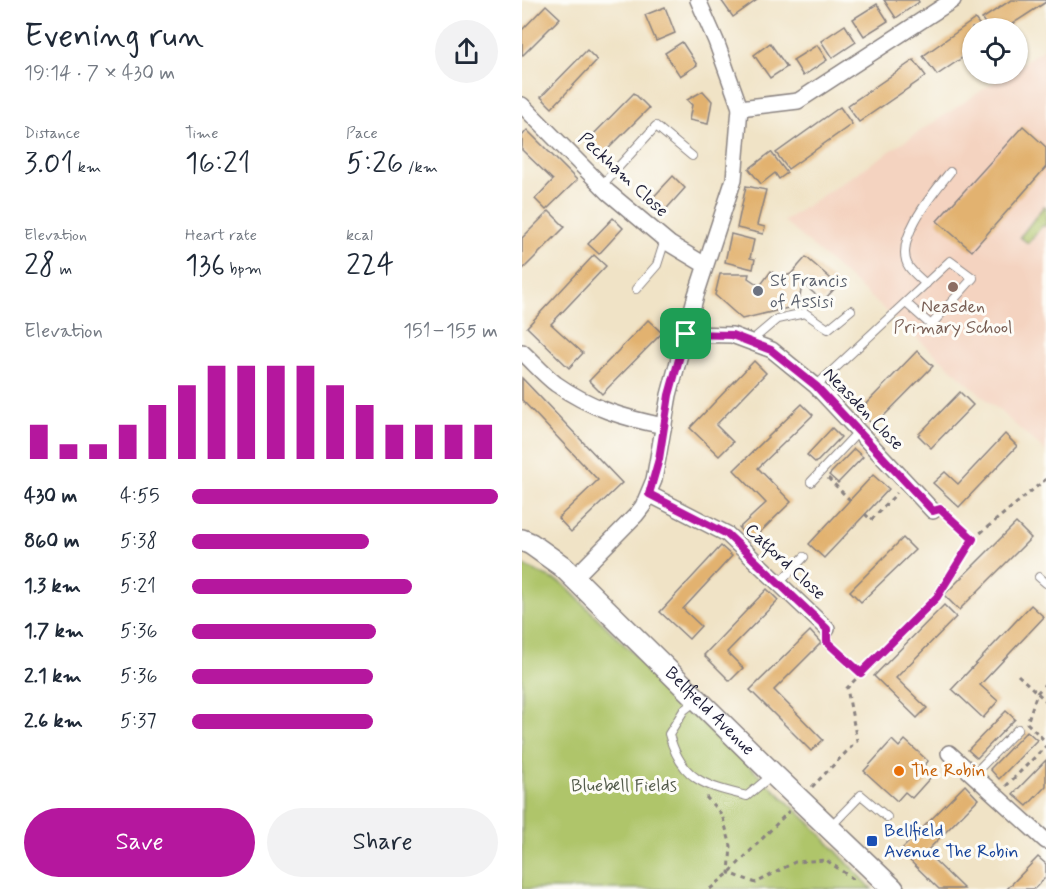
<!DOCTYPE html>
<html lang="en">
<head>
<meta charset="utf-8">
<style>
	:root { --surface:#fff; --page:#f2f2f3; --text:#1f2937; --muted:#747a83; --accent:#b5179e }
	body { margin:0; font-family:Mynerve,sans-serif; background:var(--page); color:var(--text); height:100vh; display:flex; flex-direction:column; font-size:22px; white-space:nowrap }
	* { box-sizing:border-box; margin:0 }
	p { font-size:20px; color:var(--muted) }
	.icon { flex:none; width:33px; height:33px; fill:none; stroke:currentColor; stroke-width:2; stroke-linecap:round; stroke-linejoin:round }
	.map { position:relative; flex:1; overflow:hidden }
	.sheet { display:flex; flex-direction:column; background:var(--surface); width:522px }
	.sheet>* { flex:none }
	.buttons { position:absolute; left:440px; top:18px; display:grid; gap:12px }
	.buttons a { display:grid; place-items:center; width:66px; height:66px; border-radius:50%; background:var(--surface); box-shadow:0 2px 4px #0004; font-size:30px }
	.pin { position:absolute; display:grid; place-items:center; width:51px; height:51px; color:#fff; margin:-26px; border-radius:12px; box-shadow:0 3px 9px #0006 }
	.round { display:grid; place-items:center; flex:none; width:63px; height:63px; border-radius:32px; background:var(--page) }
	.overview { display:flex; align-items:center; justify-content:space-between; height:102px; padding:0 24px }
	h1 { font-size:33px; font-weight:600; line-height:45px }
	.stats { display:grid; grid-template-columns:repeat(3,1fr); gap:9px; height:102px; padding:6px 24px }
	.stats div { display:grid; align-content:center }
	.stats b { font-size:30px; font-weight:600 }
	.stats small { font-size:16px; font-weight:400 }
	.stats p { font-size:16px }
	.chart { height:168px; padding:12px 24px }
	.chart p { display:flex; justify-content:space-between }
	.chart svg { width:100%; height:108px; margin-top:6px; stroke:var(--accent); stroke-width:6 }
	.button { display:flex; gap:12px; margin-top:auto; padding:12px 24px }
	.button a { flex:1; height:69px; border-radius:36px; background:var(--accent); color:#fff; font-size:24px; font-weight:600; line-height:69px; text-align:center }
	.button a+a { background:var(--page); color:var(--text) }
	ul { padding:0 24px; list-style:none; font-size:20px }
	li { display:grid; grid-template-columns:96px 72px 1fr; align-items:center; height:45px }
	li i { height:15px; border-radius:8px; background:var(--accent) }
	main { display:flex; flex:1; min-height:0 }
	.map>svg:first-child { display:block }
	.built { fill:#f4d3c0 }
	.green { fill:#afc56a; stroke:#687452; stroke-width:1.5 }
	.building { fill:#e2b270 }
	.lines { fill:none; stroke-linecap:round; stroke-linejoin:round }
	.lane-casing { stroke:#898280; stroke-width:10 }
	.street-casing { stroke:#898280; stroke-width:18 }
	.secondary-casing { stroke:#898280; stroke-width:24 }
	.path { stroke:#898280; stroke-width:3; stroke-dasharray:4.5 4.5; stroke-linecap:butt }
	.lane { stroke:#fff; stroke-width:8 }
	.street { stroke:#fff; stroke-width:15 }
	.secondary { stroke:#fff; stroke-width:21 }
	.route-casing { stroke:#fff; stroke-width:12 }
	.route { stroke:#b5179e; stroke-width:8 }
	.education-dot { fill:#8d6e63; stroke:#fdfcf7; stroke-width:2 }
	.worship-dot { fill:#6b7280; stroke:#fdfcf7; stroke-width:2 }
	.food-dot { fill:#e8710a; stroke:#fdfcf7; stroke-width:2 }
	.transit-dot { fill:#1a4fb4; stroke:#fdfcf7; stroke-width:2 }
	.labels { text-anchor:middle; dominant-baseline:central; stroke-width:6; stroke-linejoin:round; paint-order:stroke }
	.street-label { font-size:18px; fill:#22223b; stroke:#fdfcf7 }
	.worship-label { font-size:18px; fill:#5b616d; stroke:#fdfcf7; text-anchor:start }
	.education-label { font-size:18px; fill:#785e54; stroke:#fdfcf7 }
	.food-label { font-size:18px; fill:#c56008; stroke:#fdfcf7; text-anchor:start }
	.park-label { font-size:18px; fill:#535b4b; stroke:#fdfcf7 }
	.transit-label { font-size:18px; fill:#164399; stroke:#fdfcf7; text-anchor:start }
</style>
</head>
<body>
<main>
<section class="sheet">
<div class="overview"><div><h1>Evening run</h1><p>19:14 · 7 × 430 m</p></div><a class="round"><svg class="icon" aria-label="share" viewBox="0 0 24 24"><path d="M12 15V3M7 8l5-5 5 5M5 13v7h14v-7"/></svg></a></div>
<div class="stats">
<div><p>Distance</p><b>3.01<small> km</small></b></div>
<div><p>Time</p><b>16:21</b></div>
<div><p>Pace</p><b>5:26<small> /km</small></b></div>
</div>
<div class="stats">
<div><p>Elevation</p><b>28<small> m</small></b></div>
<div><p>Heart rate</p><b>136<small> bpm</small></b></div>
<div><p>kcal</p><b>224</b></div>
</div>
<div class="chart"><p><span>Elevation</span>151–155 m</p>
<svg viewBox="0 0 160 44" preserveAspectRatio="none"><path d="M5 44V30M15 44V38M25 44V38M35 44V30M45 44V22M55 44V14M65 44V6M75 44V6M85 44V6M95 44V6M105 44V14M115 44V22M125 44V30M135 44V30M145 44V30M155 44V30"/></svg>
</div>
<ul>
<li><b>430 m</b>4:55<i style="width:100%"></i></li>
<li><b>860 m</b>5:38<i style="width:58%"></i></li>
<li><b>1.3 km</b>5:21<i style="width:72%"></i></li>
<li><b>1.7 km</b>5:36<i style="width:60%"></i></li>
<li><b>2.1 km</b>5:36<i style="width:59%"></i></li>
<li><b>2.6 km</b>5:37<i style="width:59%"></i></li>
</ul>
<div class="button"><a>Save</a><a>Share</a></div>
</section>
<div class="map">
<svg width="524" height="889" viewBox="0 0 524 889">
	<rect width="100%" height="100%" fill="#fdfcf7"/>
	<filter id="ink" filterUnits="userSpaceOnUse"><feTurbulence type="fractalNoise" baseFrequency=".0167" numOctaves="2"/><feDisplacementMap in="SourceGraphic" scale="12" xChannelSelector="R" yChannelSelector="G"/><feConvolveMatrix kernelMatrix="1 2 1 2 8 2 1 2 1" color-interpolation-filters="sRGB"/></filter>
	<filter id="wash" filterUnits="userSpaceOnUse"><feTurbulence type="fractalNoise" baseFrequency=".008" numOctaves="4" result="noise"/><feDisplacementMap in="SourceGraphic" scale="24" xChannelSelector="R" yChannelSelector="G"/><feGaussianBlur stdDeviation="1.35" result="paint"/><feColorMatrix in="noise" values="0 0 0 0 0 0 0 0 0 0 0 0 0 0 0 0 0 1.4 0 .05"/><feComposite in="paint" operator="in"/></filter>
	<g filter="url(#wash)">
		<rect width="100%" height="100%" fill="#f0e3c6"/>
		<!-- built -->
		<polygon class="built" points="524,47 524,452 262,221 485,74 495,74 495,67"/>
		<!-- green -->
		<g class="green">
			<polygon points="522,206 524,207 524,226 520,226 506,243 498,237"/>
			<polygon points="0,565 41,584 195,736 287,822 350,889 0,889"/>
		</g>
		<g id="blocks">
			<!-- building -->
			<g class="building">
				<polygon points="199,0 235,0 211,17"/>
				<polygon points="362,0 396,0 397,2 374,18"/>
				<polygon points="489,0 524,0 524,2 484,28 466,28 460,19"/>
				<polygon points="355,4 366,21 342,36 331,19"/>
				<polygon points="24,5 38,18 0,56 0,30"/>
				<polygon points="143,7 153,33 134,41 123,15"/>
				<polygon points="453,19 460,28 450,28 450,51 415,75 401,56"/>
				<polygon points="323,25 334,42 310,58 299,41"/>
				<polygon points="160,42 175,65 158,76 143,53"/>
				<polygon points="248,43 265,67 248,78 232,55"/>
				<polygon points="295,45 305,60 281,76 271,60"/>
				<polygon points="65,50 75,60 30,108 19,97"/>
				<polygon points="392,60 404,76 337,122 325,106"/>
				<polygon points="181,91 190,101 186,124 167,120 170,105 165,100"/>
				<polygon points="112,93 127,108 78,157 63,143"/>
				<polygon points="318,107 330,124 266,169 254,153"/>
				<polygon points="501,126 524,147 524,167 450,251 415,221"/>
				<polygon points="5,130 55,180 24,210 13,199 31,180 0,150 0,136"/>
				<polygon points="249,152 265,173 257,179 253,173 239,184 227,169"/>
				<polygon points="151,176 163,188 138,216 125,204"/>
				<polygon points="224,186 244,190 235,225 243,227 241,234 215,228"/>
				<polygon points="27,211 43,227 0,270 0,238"/>
				<polygon points="91,218 101,228 77,254 66,244"/>
				<polygon points="209,234 232,240 228,258 233,259 231,269 203,262"/>
				<polygon points="72,255 84,266 29,324 61,353 47,368 5,327"/>
				<polygon points="284,257 316,285 301,301 280,283 278,297 270,307 220,319 193,295 198,274 227,274 226,278 238,286 249,271 258,278 269,274"/>
				<polygon points="126,320 140,333 80,394 67,381"/>
				<polygon points="395,351 411,366 352,426 337,411"/>
				<polygon points="232,361 244,373 194,425 211,442 197,456 168,428"/>
				<polygon points="0,378 100,483 49,532 36,518 76,480 0,400"/>
				<polygon points="438,392 451,405 409,448 396,435"/>
				<polygon points="280,404 291,415 236,468 269,502 229,541 217,528 244,503 212,470"/>
				<polygon points="310,428 319,437 294,463 285,455"/>
				<polygon points="483,434 495,446 437,507 411,483 423,472 436,484"/>
				<polygon points="332,449 341,457 316,483 307,475"/>
				<polygon points="351,475 367,489 302,558 287,544"/>
				<polygon points="494,523 509,538 437,610 422,595"/>
				<polygon points="381,538 393,550 339,602 328,591"/>
				<polygon points="199,546 210,556 161,609 179,626 167,639 138,612"/>
				<polygon points="245,589 256,600 205,652 221,668 208,681 182,655"/>
				<polygon points="422,605 434,617 374,678 405,708 395,718 352,676"/>
				<polygon points="509,605 522,617 458,685 476,701 461,718 430,689"/>
				<polygon points="288,631 299,643 252,690 301,740 289,751 228,690"/>
				<polygon points="484,711 493,719 455,758 446,750"/>
				<polygon points="505,731 515,740 477,779 468,769"/>
				<polygon points="370,740 377,747 383,740 406,761 399,769 408,778 390,798 383,792 375,801 342,771"/>
				<polygon points="524,760 524,786 505,806 491,794"/>
				<polygon points="443,785 456,799 404,852 442,889 417,889 378,851"/>
				<polygon points="516,857 524,864 524,877 512,889 485,889"/>
			</g>
		</g>
	</g>
	<g filter="url(#ink)">
		<use href="#blocks" fill-opacity="0" stroke="#898280" stroke-width="1.5"/>
		<g class="lines">
			<!-- lane casing -->
			<g class="lane-casing">
				<g id="lane">
					<polyline points="80,185 134,126 170,156"/>
					<path d="M404 284C399 279 391 273 387 267 370 241 412 192 428 172"/>
					<polyline points="114,289 135,265 143,240"/>
					<polyline points="228,342 255,319 283,313 306,329 329,310"/>
					<polyline points="294,386 428,261 451,278 409,325 384,303"/>
					<polyline points="289,482 336,432"/>
					<polyline points="517,577 524,583"/>
					<polyline points="257,583 282,557"/>
					<path d="M175 700 162 710 147 734C159 780 183 786 225 796L250 775"/>
					<polyline points="451,775 496,729"/>
					<polyline points="308,827 339,795 365,817"/>
				</g>
			</g>
			<!-- street casing -->
			<g class="street-casing">
				<g id="street">
					<polyline points="0,105 86,192 148,244 183,265"/>
					<polyline points="218,108 276,101 431,0"/>
					<polyline points="164,334 210,335 250,350 294,386 411,511"/>
					<path d="M0 352C11 362 22 375 34 384 68 408 102 418 142 426"/>
					<polyline points="127,494 205,534 305,629"/>
					<polyline points="52,578 114,515 121,506 132,480 147,395 174,295 212,179 218,108 194,41 176,0"/>
					<polyline points="427,753 524,841"/>
				</g>
			</g>
			<!-- secondary casing -->
			<g class="secondary-casing">
				<g id="secondary">
					<path id="s1" d="M0 540 9 544 40 566 251 774 371 889"/>
				</g>
			</g>
			<!-- path -->
			<g class="path">
				<polyline points="306,478 328,500"/>
				<polyline points="424,513 451,539"/>
				<polyline points="343,514 349,520 375,493"/>
				<polyline points="308,644 339,673"/>
				<polyline points="496,675 524,701"/>
				<polyline points="524,683 515,693 505,723 524,742"/>
				<polyline points="484,786 524,746"/>
				<polyline points="290,787 335,741 325,688 415,597 451,539 524,479"/>
				<polyline points="184,797 200,815 209,846 207,873 234,883 273,862 304,860 334,881"/>
				<polyline points="188,889 207,873 267,811"/>
			</g>
			<!-- lane -->
			<use href="#lane" class="lane"/>
			<!-- street -->
			<use href="#street" class="street"/>
			<!-- secondary -->
			<use href="#secondary" class="secondary"/>
		</g>
	</g>
	<g class="lines" filter="url(#ink)">
		<!-- route casing -->
		<g class="route-casing">
			<polygon id="route" points="164,334 210,335 249,350 294,386 411,511 418,509 451,539 415,597 339,673 305,642 305,629 205,534 127,494 137,459 147,395"/>
		</g>
		<!-- route -->
		<use href="#route" class="route"/>
	</g>
	<!-- markers -->
	<circle class="education-dot" cx="431" cy="287" r="6"/>
	<circle class="worship-dot" cx="236" cy="291" r="6"/>
	<circle class="food-dot" cx="377" cy="771" r="6"/>
	<rect class="transit-dot" x="344" y="835" width="12" height="12" rx="3"/>
	<g class="labels">
		<!-- street labels -->
		<g class="street-label">
			<text transform="translate(101 175) rotate(43)">Peckham Close</text>
			<text transform="translate(341 409) rotate(46)">Neasden Close</text>
			<text transform="translate(263 562) rotate(43)">Catford Close</text>
			<text stroke="none"><textPath href="#s1" startOffset="255">Bellfield Avenue</textPath></text>
		</g>
		<!-- worship labels -->
		<g class="worship-label">
			<text x="248" y="281">St Francis<tspan x="248" dy="21">of Assisi</tspan></text>
		</g>
		<!-- education labels -->
		<g class="education-label">
			<text x="431" y="307">Neasden<tspan x="431" dy="21">Primary School</tspan></text>
		</g>
		<!-- food labels -->
		<g class="food-label">
			<text x="389" y="771">The Robin</text>
		</g>
		<!-- park labels -->
		<g class="park-label">
			<text x="102" y="786">Bluebell Fields</text>
		</g>
		<!-- transit labels -->
		<g class="transit-label">
			<text x="362" y="831">Bellfield<tspan x="362" dy="21">Avenue The Robin</tspan></text>
		</g>
	</g>
</svg>
<div class="buttons">
<a><svg class="icon" aria-label="locate" viewBox="0 0 24 24"><circle cx="12" cy="12" r="6"/><path d="M12 2v4M12 18v4M2 12h4M18 12h4"/></svg></a>
</div>
<div class="pin" style="left:164px;top:334px;background:#1e9e55"><svg class="icon" aria-label="arrive" viewBox="0 0 24 24"><path d="M6 21V4h12l-3 4 3 4H6"/></svg></div>
</div>
</main>
</body>
</html>
